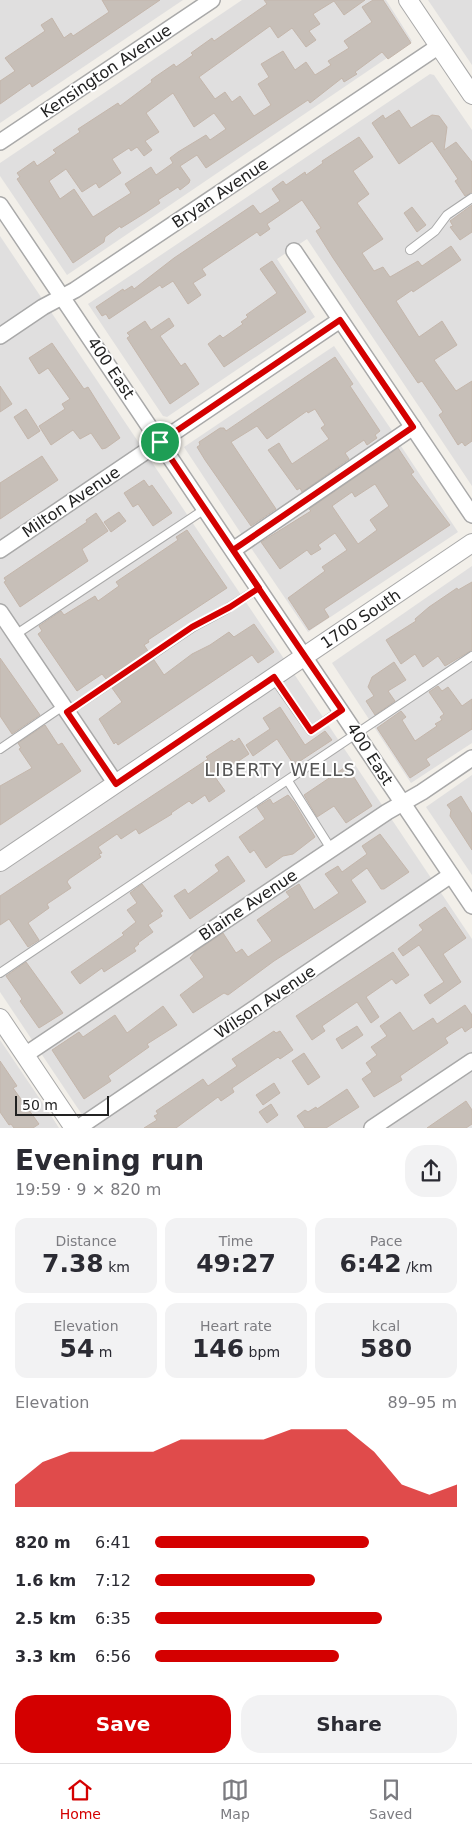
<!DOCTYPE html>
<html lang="en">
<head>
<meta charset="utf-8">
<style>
	:root { --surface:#fff; --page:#f2f2f3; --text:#2b2b33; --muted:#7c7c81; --line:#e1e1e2; --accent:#d40000 }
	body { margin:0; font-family:"DejaVu Sans",sans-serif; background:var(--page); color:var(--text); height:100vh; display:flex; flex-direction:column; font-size:19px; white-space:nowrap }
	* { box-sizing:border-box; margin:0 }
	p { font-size:16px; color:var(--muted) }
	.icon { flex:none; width:28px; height:28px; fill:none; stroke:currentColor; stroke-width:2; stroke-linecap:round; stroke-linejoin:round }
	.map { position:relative; height:1128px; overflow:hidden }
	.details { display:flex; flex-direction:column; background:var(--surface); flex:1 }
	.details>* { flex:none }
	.scale { position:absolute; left:15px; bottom:12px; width:94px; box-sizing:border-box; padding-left:5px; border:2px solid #222; border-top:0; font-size:14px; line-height:18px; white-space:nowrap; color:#222; -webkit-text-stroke:4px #fff; paint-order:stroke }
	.pin { position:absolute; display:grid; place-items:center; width:42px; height:42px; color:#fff; margin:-21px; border:2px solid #fff; border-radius:50%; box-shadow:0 1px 5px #0007 }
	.round { display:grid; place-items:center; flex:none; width:52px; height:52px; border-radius:20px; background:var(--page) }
	.overview { display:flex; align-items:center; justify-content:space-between; height:85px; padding:0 15px }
	h1 { font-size:28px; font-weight:800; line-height:38px }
	.figures { display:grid; grid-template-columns:repeat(3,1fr); gap:8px; height:85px; padding:5px 15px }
	.figures div { display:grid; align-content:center; border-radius:12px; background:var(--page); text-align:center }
	.figures b { font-size:25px; font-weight:800 }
	.figures small { font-size:14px; font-weight:400 }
	.figures p { font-size:14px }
	.chart { height:140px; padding:10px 15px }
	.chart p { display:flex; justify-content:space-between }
	.chart svg { width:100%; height:90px; margin-top:5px; fill:var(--accent); opacity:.7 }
	.primary-button { display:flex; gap:10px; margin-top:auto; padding:10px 15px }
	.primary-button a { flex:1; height:58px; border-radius:20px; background:var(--accent); color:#fff; font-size:20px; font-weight:800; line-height:58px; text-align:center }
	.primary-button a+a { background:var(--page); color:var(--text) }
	ul { padding:0 15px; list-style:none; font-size:16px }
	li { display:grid; grid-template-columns:80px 60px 1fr; align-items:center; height:38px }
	li i { height:12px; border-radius:6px; background:var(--accent) }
	.dock { display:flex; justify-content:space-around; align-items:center; height:70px; border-top:1px solid var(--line); background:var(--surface); font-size:14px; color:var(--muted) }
	.dock a { display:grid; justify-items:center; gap:2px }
	.dock .active { color:var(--accent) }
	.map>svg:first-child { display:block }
	.residential { fill:#e0dfdf }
	.building { fill:#c7bfb8; stroke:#c4b6ab; fill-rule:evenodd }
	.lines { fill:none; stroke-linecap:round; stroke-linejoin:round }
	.service-casing { stroke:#a9a9a9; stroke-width:10 }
	.minor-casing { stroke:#a9a9a9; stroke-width:18 }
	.tertiary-casing { stroke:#a9a9a9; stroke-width:20 }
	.service { stroke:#fff; stroke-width:8 }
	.minor { stroke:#fff; stroke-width:15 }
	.tertiary { stroke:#fff; stroke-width:18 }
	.route-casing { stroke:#fff; stroke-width:10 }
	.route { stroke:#d40000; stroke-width:6 }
	.labels { text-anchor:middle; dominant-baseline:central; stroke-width:4; stroke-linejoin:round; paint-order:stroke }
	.street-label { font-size:16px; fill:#222; stroke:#fff }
	.neighbourhood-label { font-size:18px; letter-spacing:1px; fill:#555; stroke:#fff }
</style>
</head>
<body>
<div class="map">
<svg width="472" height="1128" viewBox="0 0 472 1128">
	<rect width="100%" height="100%" fill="#f2efe9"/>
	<!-- residential -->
	<g class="residential">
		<polygon points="0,0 183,0 0,123"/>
		<polygon points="242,0 386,0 412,41 67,275 0,176 0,163"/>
		<polygon points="428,0 472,0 472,65"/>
		<polygon points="430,74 434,75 472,130 472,486 307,239 277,259 315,317 167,417 163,416 88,304"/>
		<polygon points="0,236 472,939 472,1128 91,1128 0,992"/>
		<polygon points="334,346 395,435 244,538 184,447"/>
		<polygon points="399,443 458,532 308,632 249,545"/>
		<polygon points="472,566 472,743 411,783 332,663"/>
		<polygon points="472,775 472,875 426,807"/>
		<polygon points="0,1040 48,1111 59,1128 0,1128"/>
	</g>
	<!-- building -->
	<g class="building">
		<polygon points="102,0 160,0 32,87 30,83 0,104 0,81 15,71 5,58 45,31 41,25 52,18 64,38 71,33 73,36 109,12"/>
		<path d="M264 0H365L344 15 334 1 313 14 320 24 309 31 316 40 306 47 292 28 278 38 270 26 199 77 215 99 225 92 232 102 240 96 254 116 271 105 258 84 269 77 261 64 283 51 295 70 306 62 315 75 331 65 328 61 349 48 344 41 372 22 362 7 373 0H383L411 43 388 59 382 52 355 72 357 74 344 82 342 78 310 103 308 100 206 168 197 155 180 166 190 180 189 183 180 190 178 187 158 200 160 203 145 213 121 228 120 226 105 237 104 242 73 263 17 179 20 177 17 173 34 161 37 166 56 153 53 150 80 132 78 129 118 103 120 106 152 82 151 80 155 77 174 64 176 67 193 55 191 53 212 38 214 41 267 4ZM173 93 194 127 214 113 226 129 210 140 206 135 178 152 170 158 173 163 156 175 151 167 125 184 131 193 93 217 74 189 60 199 49 181 66 169 82 192 96 183 99 188 121 173 112 159 129 148 131 151 137 147 144 156 152 150 145 141 159 132 146 113Z"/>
		<polygon points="399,110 411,128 432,115 439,116 447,127 444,150 456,142 472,162 472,192 465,196 455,181 458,179 432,141 399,164 372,123 383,115 385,119"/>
		<polygon points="359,137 373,157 353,171 369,194 357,203 383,239 362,253 374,271 383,267 390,277 418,261 422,266 451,246 461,260 413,292 412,290 396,301 419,337 442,321 457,345 434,360 456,391 472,381 472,441 465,446 462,442 458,445 439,415 443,412 422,381 418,383 333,258 316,231 321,228 302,200 267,224 270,229 260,236 257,232 202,269 206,275 193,283 201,295 188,304 173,281 162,288 160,285 109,319 106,314 102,316 96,307 123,289 124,291 132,286 134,289 174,258 253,205 260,214 280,201 272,189 283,181 286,185 305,172 306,175 323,163 322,161"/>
		<polygon points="472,205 472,232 460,240 450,227 453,226 450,221"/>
		<polygon points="412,207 426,225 417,232 404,213"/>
		<polygon points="272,261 306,312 224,367 208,344 220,335 223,338 243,324 241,322 248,317 246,315 277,293 260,269"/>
		<polygon points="169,318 174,326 160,336 181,366 185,363 199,384 170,404 127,338 130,336 127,333 145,321 151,330"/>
		<polygon points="52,343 84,389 88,387 120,438 106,448 102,449 91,433 80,439 73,430 51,445 39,426 65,409 62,404 70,399 48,368 39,374 29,358"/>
		<polygon points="335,357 353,384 350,386 380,431 375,435 377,438 367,445 364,440 345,453 349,459 302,492 300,488 297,490 268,450 279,443 292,464 329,439 321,428 325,425 315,409 308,413 307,411 267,439 257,426 231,442 276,509 251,526 205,460 197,447 200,445 199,442 220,428 224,428 226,431"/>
		<polygon points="0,386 12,404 0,412"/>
		<polygon points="26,409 40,431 28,439 14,417"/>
		<path d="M398 448 414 472 411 474 450 525 324 609 329 617 309 630 288 598 325 571 322 567 347 550 335 533 318 545 321 549 311 555 307 550 280 569 261 542 311 511 309 509ZM375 484 389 506 370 520 377 530 358 544 332 506 352 492 355 497Z"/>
		<polygon points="42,456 58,480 0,519 0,483"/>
		<polygon points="144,480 149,487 152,485 172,513 153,526 138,504 133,507 124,493"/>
		<polygon points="119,512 126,521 111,532 104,522"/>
		<polygon points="96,513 108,531 82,549 88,561 20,607 4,582 6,581 4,578 87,522 86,520"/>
		<polygon points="187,530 227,588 148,640 149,642 144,645 148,651 106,679 102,674 77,691 38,634 42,631 39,626 61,611 64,615 95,596 98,601 119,586 116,582 178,540 176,537"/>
		<polygon points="472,582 472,650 445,666 438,656 423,667 415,654 401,664 386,640 416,621 415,619 429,607 457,588 458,590"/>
		<polygon points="254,624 274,652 258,663 252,655 118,745 116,742 114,744 99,719 122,702 112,688 154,660 164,675 192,654 210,645 229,632 234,637"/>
		<polygon points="0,658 40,715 12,734 0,716"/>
		<polygon points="394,662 406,680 388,691 395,701 375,715 366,701 374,696 368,687 372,677"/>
		<polygon points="438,686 442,691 448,687 462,706 472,699 472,729 426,759 430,765 410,778 377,728 401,711 406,717 402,720 415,741 437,726 435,724 442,720 440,717 444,714 429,692"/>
		<polygon points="280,707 305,745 325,731 332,740 294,765 277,739 253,756 246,745 270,729 263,718"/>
		<polygon points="45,725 58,745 62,743 81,771 0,825 0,786 32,768 19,749 21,748 18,743"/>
		<polygon points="239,738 249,754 215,777 225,791 209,802 205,795 192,804 189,801 171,813 172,814 139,834 136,829 121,839 117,834 98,847 102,853 99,854 101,857 69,879 67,882 71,888 47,904 49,908 28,923 39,940 28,947 9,919 0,925 0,896 208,759 206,757 232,740 234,742"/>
		<polygon points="347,766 372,806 346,823 334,806 317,817 304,795"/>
		<polygon points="288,795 294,802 315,837 293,854 283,856 266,868 254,850 250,853 239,837 265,819 257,807 270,799 273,804"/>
		<polygon points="461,796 472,814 472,850 450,816 451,810 447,805"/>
		<polygon points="380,834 409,872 384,889 381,889 367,868 351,880 366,902 274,961 228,995 224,993 193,1013 180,995 204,977 190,958 196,951 223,933 236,953 242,949 248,957 272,941 257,920 290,897 286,892 299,884 314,910 339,893 325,874 338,866 342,872 367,854 362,846"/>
		<polygon points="228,856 245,881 190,919 174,896 185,889 188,894 219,871 215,865"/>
		<polygon points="142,884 163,911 160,913 162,916 148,925 153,932 138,943 139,944 134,948 136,951 104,972 102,968 80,984 71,972 124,935 122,933 136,922 127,910 137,903 130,893"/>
		<polygon points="445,907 466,938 443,954 461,982 430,1004 424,995 444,982 419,945 403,956 398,949 423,930 419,925"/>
		<polygon points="393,952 409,975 396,984 392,979 366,997 379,1017 371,1023 357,1002 322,1026 325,1031 312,1040 296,1016"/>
		<polygon points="26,962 63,1013 39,1028 20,1001 22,999 6,976"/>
		<polygon points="465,1005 472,1015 472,1027 465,1032 462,1027 445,1038 448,1043 400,1076 402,1080 374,1097 362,1079 372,1072 366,1063 377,1055 371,1047 387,1036 380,1026 400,1012 413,1031 433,1018 437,1024"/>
		<polygon points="163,1006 177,1025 147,1044 149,1047 108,1076 111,1081 84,1099 52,1050 79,1032 83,1037 115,1015 127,1033"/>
		<polygon points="357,1026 363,1035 342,1049 336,1039"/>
		<polygon points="274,1031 276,1033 280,1031 293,1050 280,1059 278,1057 232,1088 234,1092 221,1101 218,1097 176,1128 144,1128 157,1120 154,1116 158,1114 156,1111 203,1079 208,1086 237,1066 232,1059"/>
		<polygon points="304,1053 320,1077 308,1085 292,1061"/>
		<polygon points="0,1061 17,1086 13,1088 39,1124 33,1128 14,1128 11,1124 9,1125 0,1112"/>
		<polygon points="274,1083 280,1093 263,1105 256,1095"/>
		<polygon points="347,1089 359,1107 326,1128 305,1128 297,1116 305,1110 308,1112 316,1107 317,1109"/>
		<polygon points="466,1101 472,1110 472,1124 466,1128 427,1128"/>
		<polygon points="271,1104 278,1115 267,1123 259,1112"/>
	</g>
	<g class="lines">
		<!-- service casing -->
		<g class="service-casing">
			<g id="service">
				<polyline points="410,250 435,231 447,215 472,198"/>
				<polyline points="15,635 205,509"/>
				<polyline points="273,677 311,731 341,710"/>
				<polyline points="67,712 193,627 225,610 259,588"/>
				<polyline points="0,749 63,706"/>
				<polyline points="288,781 331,849"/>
				<polyline points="0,973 472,656"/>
			</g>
		</g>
		<!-- minor casing -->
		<g class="minor-casing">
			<g id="minor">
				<polyline points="0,142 212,0"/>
				<polyline points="0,205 472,906"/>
				<polyline points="294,251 472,515"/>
				<polyline points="0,336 43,307 75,290 439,46"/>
				<polyline points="0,550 340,320"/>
				<polyline points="233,550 413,427"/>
				<polyline points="0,612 116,784"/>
				<polyline points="25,1055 387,812 422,792 472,758"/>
				<polyline points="78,1128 451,875"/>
				<polyline points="372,1128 472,1061"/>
			</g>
		</g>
		<!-- tertiary casing -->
		<g class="tertiary-casing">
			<g id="tertiary">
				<polyline points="408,0 472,95"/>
				<path id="s1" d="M0 862 472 543"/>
				<polyline points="0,1018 74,1128"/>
			</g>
		</g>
		<!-- service -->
		<use href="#service" class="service"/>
		<!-- minor -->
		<use href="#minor" class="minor"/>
		<!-- tertiary -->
		<use href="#tertiary" class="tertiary"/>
	</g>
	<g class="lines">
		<!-- route casing -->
		<g class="route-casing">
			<path id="route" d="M160 442 168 454C226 540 283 625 342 710L311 731 274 677 116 784 67 712 192 627 230 607 259 588 233 550 413 427 340 320 160 442"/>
		</g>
		<!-- route -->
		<use href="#route" class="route"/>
	</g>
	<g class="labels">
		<!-- street labels -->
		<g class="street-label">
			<text transform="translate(106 71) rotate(-34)">Kensington Avenue</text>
			<text transform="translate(220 193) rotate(-34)">Bryan Avenue</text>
			<text transform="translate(111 368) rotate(56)">400 East</text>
			<text transform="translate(71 502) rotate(-34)">Milton Avenue</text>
			<text stroke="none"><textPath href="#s1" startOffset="435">1700 South</textPath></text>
			<text transform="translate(370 754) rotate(57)">400 East</text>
			<text transform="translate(248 905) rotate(-34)">Blaine Avenue</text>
			<text transform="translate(265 1002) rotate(-34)">Wilson Avenue</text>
		</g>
		<!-- neighbourhood labels -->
		<g class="neighbourhood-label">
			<text x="280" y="769">LIBERTY WELLS</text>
		</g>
	</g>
</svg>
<div class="scale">50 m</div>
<div class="pin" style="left:160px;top:442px;background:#1e9e55"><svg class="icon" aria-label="arrive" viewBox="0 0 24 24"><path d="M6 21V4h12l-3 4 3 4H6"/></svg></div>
</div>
<section class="details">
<div class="overview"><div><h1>Evening run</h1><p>19:59 · 9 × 820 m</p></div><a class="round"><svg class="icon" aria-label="share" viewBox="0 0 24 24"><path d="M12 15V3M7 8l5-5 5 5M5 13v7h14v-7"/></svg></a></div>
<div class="figures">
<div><p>Distance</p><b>7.38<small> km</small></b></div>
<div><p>Time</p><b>49:27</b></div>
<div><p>Pace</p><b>6:42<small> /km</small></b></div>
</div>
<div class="figures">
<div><p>Elevation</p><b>54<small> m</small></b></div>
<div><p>Heart rate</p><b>146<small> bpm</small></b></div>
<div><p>kcal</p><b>580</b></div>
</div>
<div class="chart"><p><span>Elevation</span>89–95 m</p>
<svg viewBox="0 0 160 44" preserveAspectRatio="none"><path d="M0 44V33L10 22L20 17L30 17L40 17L50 17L60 11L70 11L80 11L90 11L100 6L110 6L120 6L130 17L140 33L150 38L160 33V44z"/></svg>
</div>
<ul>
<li><b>820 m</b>6:41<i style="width:71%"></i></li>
<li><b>1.6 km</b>7:12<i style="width:53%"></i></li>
<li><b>2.5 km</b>6:35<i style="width:75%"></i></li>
<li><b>3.3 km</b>6:56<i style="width:61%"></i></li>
</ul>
<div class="primary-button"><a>Save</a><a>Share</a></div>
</section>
<nav class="dock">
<a class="active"><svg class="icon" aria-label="home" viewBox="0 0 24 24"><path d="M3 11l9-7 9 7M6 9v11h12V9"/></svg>Home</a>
<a><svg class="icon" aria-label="map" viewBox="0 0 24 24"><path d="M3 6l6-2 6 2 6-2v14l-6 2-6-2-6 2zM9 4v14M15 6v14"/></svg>Map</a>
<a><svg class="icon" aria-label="saved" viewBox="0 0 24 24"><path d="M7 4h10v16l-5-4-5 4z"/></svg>Saved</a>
</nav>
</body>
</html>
